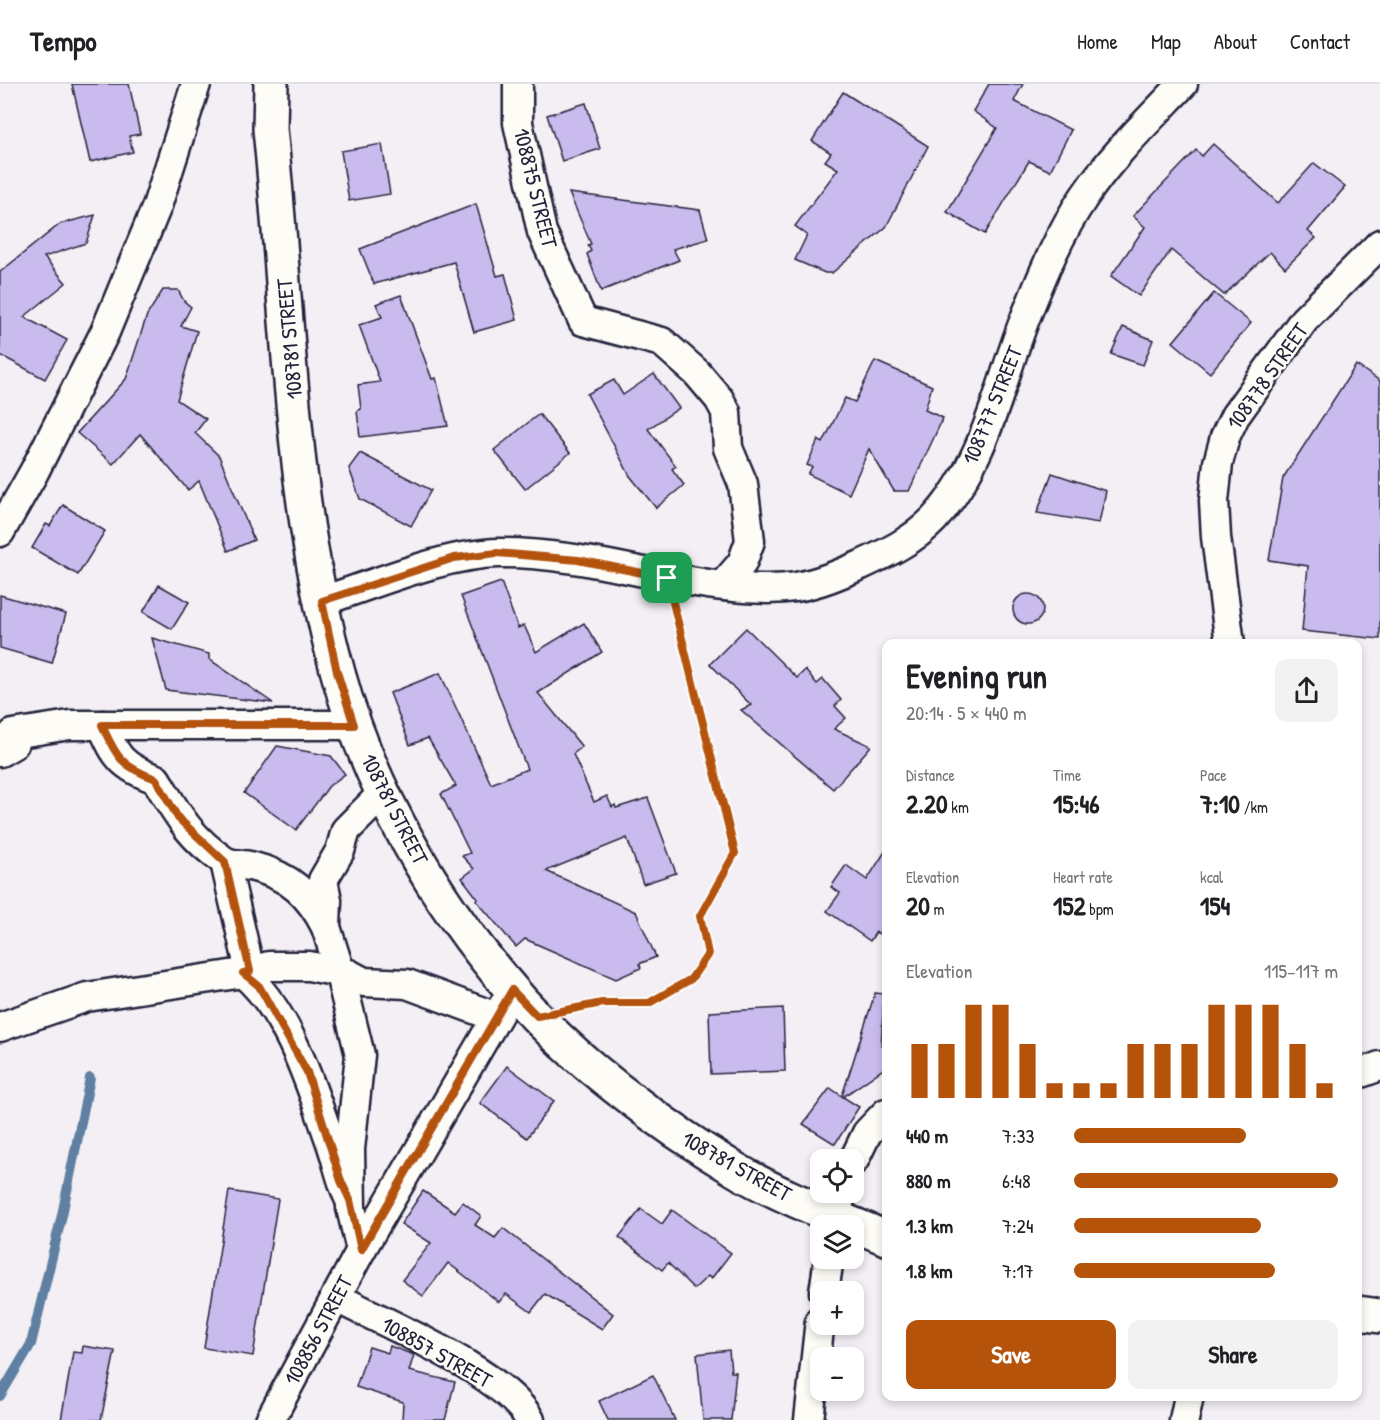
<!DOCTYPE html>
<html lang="en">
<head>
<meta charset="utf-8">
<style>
	:root { --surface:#fff; --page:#f2f2f2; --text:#202124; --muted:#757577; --line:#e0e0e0; --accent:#b45309 }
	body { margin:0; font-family:"Patrick Hand",sans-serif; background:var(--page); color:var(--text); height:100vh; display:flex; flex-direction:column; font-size:22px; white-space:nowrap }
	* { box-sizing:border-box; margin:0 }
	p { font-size:20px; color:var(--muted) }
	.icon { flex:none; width:33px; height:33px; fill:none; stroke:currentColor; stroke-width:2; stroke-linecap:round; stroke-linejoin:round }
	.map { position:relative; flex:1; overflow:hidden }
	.details { position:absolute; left:882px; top:555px; width:480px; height:762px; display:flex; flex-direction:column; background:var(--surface); border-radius:12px; box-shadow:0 3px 9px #0003 }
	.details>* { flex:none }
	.tools { position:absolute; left:810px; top:1065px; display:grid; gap:12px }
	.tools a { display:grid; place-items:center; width:54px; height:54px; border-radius:12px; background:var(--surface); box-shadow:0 3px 9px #0003; font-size:30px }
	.pin { position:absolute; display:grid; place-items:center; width:51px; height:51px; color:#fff; margin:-26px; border-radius:12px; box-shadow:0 3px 9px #0006 }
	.round { display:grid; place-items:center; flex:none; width:63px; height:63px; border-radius:12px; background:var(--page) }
	.head { display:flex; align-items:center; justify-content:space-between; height:102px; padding:0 24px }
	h1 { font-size:33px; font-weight:800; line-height:45px }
	.figures { display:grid; grid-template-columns:repeat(3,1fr); gap:9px; height:102px; padding:6px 24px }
	.figures div { display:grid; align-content:center }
	.figures b { font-size:26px; font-weight:800 }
	.figures small { font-size:16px; font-weight:400 }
	.figures p { font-size:16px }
	.chart { height:168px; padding:12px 24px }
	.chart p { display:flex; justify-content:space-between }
	.chart svg { width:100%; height:108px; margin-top:6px; stroke:var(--accent); stroke-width:6 }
	.primary-button { display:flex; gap:12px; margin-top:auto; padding:12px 24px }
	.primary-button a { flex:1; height:69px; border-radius:12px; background:var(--accent); color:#fff; font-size:24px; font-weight:800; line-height:69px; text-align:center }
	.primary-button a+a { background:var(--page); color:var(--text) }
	ul { padding:0 24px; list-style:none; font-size:20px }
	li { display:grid; grid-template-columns:96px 72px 1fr; align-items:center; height:45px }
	li i { height:15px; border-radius:8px; background:var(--accent) }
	header { display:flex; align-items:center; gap:36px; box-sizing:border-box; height:84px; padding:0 30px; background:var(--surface); border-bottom:2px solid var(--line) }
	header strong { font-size:28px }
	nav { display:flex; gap:33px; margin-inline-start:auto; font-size:21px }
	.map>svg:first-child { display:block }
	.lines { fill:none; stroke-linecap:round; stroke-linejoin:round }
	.stream { stroke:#5f80a2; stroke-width:10 }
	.building { fill:#c9bbed; stroke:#22223b; stroke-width:1.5 }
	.minor-casing { stroke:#22223b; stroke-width:33 }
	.tertiary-casing { stroke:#22223b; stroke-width:38 }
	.path { stroke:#22223b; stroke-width:4; stroke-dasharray:6 4.5; stroke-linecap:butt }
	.minor { stroke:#fdfcf7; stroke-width:28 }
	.tertiary { stroke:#fdfcf7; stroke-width:33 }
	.route-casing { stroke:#fff; stroke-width:12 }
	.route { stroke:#b45309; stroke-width:8 }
	.labels { text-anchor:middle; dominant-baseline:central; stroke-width:5; stroke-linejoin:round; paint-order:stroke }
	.street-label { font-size:22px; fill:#22223b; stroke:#fdfcf7 }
</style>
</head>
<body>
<header>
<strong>Tempo</strong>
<nav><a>Home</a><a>Map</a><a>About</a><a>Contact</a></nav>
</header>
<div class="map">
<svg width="1380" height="1336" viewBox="0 0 1380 1336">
	<rect width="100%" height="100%" fill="#f3eff5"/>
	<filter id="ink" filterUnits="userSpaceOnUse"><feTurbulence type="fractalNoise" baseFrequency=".0167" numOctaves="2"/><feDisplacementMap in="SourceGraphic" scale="12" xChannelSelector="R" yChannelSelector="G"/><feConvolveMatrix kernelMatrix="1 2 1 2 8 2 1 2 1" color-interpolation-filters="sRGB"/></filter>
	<g filter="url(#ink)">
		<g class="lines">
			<!-- stream -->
			<polyline class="stream" points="0,1312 31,1260 62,1131 90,994"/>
		</g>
		<!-- building -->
		<g class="building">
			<polygon points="72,0 129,0 140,50 129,52 133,68 90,78"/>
			<polygon points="989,0 1023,0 1014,17 1071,46 1050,87 1029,77 985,150 947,128 997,44 973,27"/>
			<polygon points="843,8 928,62 886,143 832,189 825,189 795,176 807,151 795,142 838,85 825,77 831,69 812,57"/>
			<polygon points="586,19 600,65 562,77 547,31"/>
			<polygon points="382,60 390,110 349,117 341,67"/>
			<polygon points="1213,60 1278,119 1314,79 1345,103 1308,147 1316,154 1285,184 1270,168 1224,211 1171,166 1139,212 1111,192 1145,143 1133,132 1196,66 1202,72"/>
			<polygon points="569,109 700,126 708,155 673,165 679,176 601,207 587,170 591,167 588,161 591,160"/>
			<polygon points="476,120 497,192 505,190 517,236 474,248 454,178 374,200 360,165"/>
			<polygon points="95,131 86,159 44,173 66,199 24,233 67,256 45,295 0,271 0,188 60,140"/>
			<polygon points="163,206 178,206 184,217 191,223 181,242 197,247 177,316 206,335 195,349 219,372 254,456 228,467 199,397 188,406 140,350 113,380 77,349 126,295 147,231"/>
			<polygon points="1214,209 1251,239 1210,289 1173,258"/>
			<polygon points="401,211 432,295 436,294 448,342 360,353 357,327 361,325 358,301 380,298 359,241 382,233 376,220"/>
			<polygon points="1123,243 1153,256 1143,281 1111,270"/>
			<polygon points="875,277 932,302 925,326 943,334 909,407 894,407 869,365 849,410 808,390 812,383 807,381 818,356 823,359 845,314 855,318"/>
			<polygon points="1356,281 1380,297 1380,555 1302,547 1308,482 1269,476 1283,394"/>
			<polygon points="654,290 679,324 648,345 676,382 672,385 684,401 656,424 630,392 587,310 614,296 623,311"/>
			<polygon points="539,330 570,369 525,405 494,366"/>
			<polygon points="360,369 431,406 411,442 360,415 349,384"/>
			<polygon points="1052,389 1106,407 1099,439 1037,429"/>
			<polygon points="63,421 105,447 78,491 32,464 46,440 50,442"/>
			<polygon points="501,498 518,544 524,541 536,568 584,539 602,568 538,609 582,663 573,670 594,718 607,712 612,723 615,721 616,724 648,714 676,789 643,800 627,754 546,787 636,828 656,873 639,880 641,884 616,895 525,855 516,863 476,816 478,815 462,794 474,785 462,772 470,769 441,710 456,702 428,654 410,661 390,609 440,589 491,700 527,685 461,512"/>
			<polygon points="159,501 189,518 172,545 143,528"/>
			<circle cx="1028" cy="525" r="15"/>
			<polygon points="0,511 66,530 52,579 0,564"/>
			<polygon points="746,544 797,594 805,586 817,600 823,595 841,616 835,622 846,634 834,645 871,662 833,705 741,626 751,621 710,580"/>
			<polygon points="152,554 209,570 209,575 273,619 166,606"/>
			<polygon points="277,662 331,672 345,690 329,702 296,746 244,709"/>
			<polygon points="886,766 886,854 876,848 870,857 827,827 840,809 831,803 846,781 867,796"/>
			<polygon points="875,909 884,910 881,962 886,961 886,983 843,1013 859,1023 835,1060 803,1040 830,1004 842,1012"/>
			<polygon points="783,924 785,987 711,990 709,928"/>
			<polygon points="507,982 554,1017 527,1054 480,1019"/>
			<polygon points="229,1107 278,1115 253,1272 204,1264"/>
			<polygon points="423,1107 455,1128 463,1118 481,1132 475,1141 495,1154 503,1144 613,1230 602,1245 545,1210 531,1228 506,1210 499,1218 448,1179 423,1212 402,1196 431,1159 401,1140"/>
			<polygon points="641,1125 662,1140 672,1126 731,1169 711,1195 708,1192 694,1205 668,1179 662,1186 619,1153"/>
			<polygon points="83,1262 115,1267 101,1336 61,1336 73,1268 82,1269"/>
			<polygon points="390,1262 414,1271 409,1287 455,1298 445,1336 402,1336 403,1318 356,1303 369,1263 388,1269"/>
			<polygon points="729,1266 731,1288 736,1288 731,1336 703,1336 697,1270"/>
			<polygon points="653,1291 675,1336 608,1336 599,1317"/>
		</g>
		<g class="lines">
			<!-- minor casing -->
			<g class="minor-casing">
				<g id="minor">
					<polyline points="518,0 518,39 542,148 583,237 662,258 697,289 719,315 726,328 728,364 743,400 750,457 742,479 723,501"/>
					<polyline points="0,448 34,388 105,248 157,122 196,0"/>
					<path d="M322 517C376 500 443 470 499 469 572 468 644 491 715 501 742 504 769 507 796 503 819 499 840 490 861 481 887 469 914 456 934 435 986 379 999 300 1026 232 1042 192 1060 148 1084 113 1112 71 1149 36 1183 0"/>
					<polyline points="1230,560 1216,453 1214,417 1218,379 1225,353 1235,332 1304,236 1380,160"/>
					<path d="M102 641C116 673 122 683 156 695 177 729 188 752 223 776 231 782 245 780 254 783 290 792 310 811 326 843"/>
					<polyline points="0,668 14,660 13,650 70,641 354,641"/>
					<polyline points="225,778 250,887"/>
					<polyline points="0,943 87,913 243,889"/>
					<polyline points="1358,990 1380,982"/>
					<polyline points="854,1076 867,1049 886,1029"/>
					<path d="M350 1116C341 1098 338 1079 331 1059 311 1003 290 929 243 889L269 882H309L349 890 364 898 407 900 496 933"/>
					<polyline points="833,1142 842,1108"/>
					<polyline points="361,1166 351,1124 350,1065 360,971 337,878 326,843 327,816 323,796 340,767 346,746 383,709"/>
					<polyline points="824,1208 829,1174"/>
					<path d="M335 1213C385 1239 505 1289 530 1336"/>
					<polyline points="270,1336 361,1166 506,917"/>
					<polyline points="809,1336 820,1236"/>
					<polyline points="1184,1336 1189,1312"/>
				</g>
			</g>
			<!-- tertiary casing -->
			<g class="tertiary-casing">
				<g id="tertiary">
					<path d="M271 0 270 45C289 226 289 413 338 589 369 703 435 818 512 906 572 976 658 1039 736 1086 783 1114 837 1133 886 1154"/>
					<polyline points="1358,1229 1380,1232"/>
				</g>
			</g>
			<!-- path -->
			<polyline class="path" points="576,924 602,919 649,919 691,895 708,870 700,832 735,769 675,527"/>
			<!-- minor -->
			<use href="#minor" class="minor"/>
			<!-- tertiary -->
			<use href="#tertiary" class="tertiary"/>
		</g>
	</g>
	<g class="lines" filter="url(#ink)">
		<!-- route casing -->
		<g class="route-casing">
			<path id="route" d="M497 469 578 476 667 494 735 769 700 832 708 870 691 895 649 919H602L537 932 512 906 361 1166 350 1116 341 1097 307 988 259 902 243 889 250 887 225 778 178 734 156 695C122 683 116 673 102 641H354L337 588 322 517 454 474Z"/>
		</g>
		<!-- route -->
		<use href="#route" class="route"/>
	</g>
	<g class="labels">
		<!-- street labels -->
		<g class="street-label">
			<text transform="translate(536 104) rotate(76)">108875 STREET</text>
			<text transform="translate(289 255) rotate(-95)">108781 STREET</text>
			<text transform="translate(1267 292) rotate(-55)">108778 STREET</text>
			<text transform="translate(992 321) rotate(-68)">108777 STREET</text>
			<text transform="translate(395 725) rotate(63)">108781 STREET</text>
			<text transform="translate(737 1082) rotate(29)">108781 STREET</text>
			<text transform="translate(318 1246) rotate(-62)">108856 STREET</text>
			<text transform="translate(437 1268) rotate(29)">108857 STREET</text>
		</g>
	</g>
</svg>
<div class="tools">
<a><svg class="icon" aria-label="locate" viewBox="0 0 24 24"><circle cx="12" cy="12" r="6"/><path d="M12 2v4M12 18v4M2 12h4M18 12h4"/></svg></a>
<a><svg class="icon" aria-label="layers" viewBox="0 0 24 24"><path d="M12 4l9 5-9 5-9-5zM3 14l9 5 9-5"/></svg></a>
<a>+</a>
<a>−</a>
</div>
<div class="pin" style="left:667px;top:494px;background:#1e9e55"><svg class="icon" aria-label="arrive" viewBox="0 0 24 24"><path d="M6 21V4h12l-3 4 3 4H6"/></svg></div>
<section class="details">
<div class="head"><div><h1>Evening run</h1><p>20:14 · 5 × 440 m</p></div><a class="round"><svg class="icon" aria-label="share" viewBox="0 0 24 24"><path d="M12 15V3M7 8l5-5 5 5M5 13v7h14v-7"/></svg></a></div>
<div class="figures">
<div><p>Distance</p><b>2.20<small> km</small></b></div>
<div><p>Time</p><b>15:46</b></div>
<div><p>Pace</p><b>7:10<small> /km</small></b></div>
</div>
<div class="figures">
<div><p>Elevation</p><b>20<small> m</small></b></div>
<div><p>Heart rate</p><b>152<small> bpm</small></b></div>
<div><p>kcal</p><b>154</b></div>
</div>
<div class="chart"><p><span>Elevation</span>115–117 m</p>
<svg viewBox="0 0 160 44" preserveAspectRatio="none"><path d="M5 44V22M15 44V22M25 44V6M35 44V6M45 44V22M55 44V38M65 44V38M75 44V38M85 44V22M95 44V22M105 44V22M115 44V6M125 44V6M135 44V6M145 44V22M155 44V38"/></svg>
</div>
<ul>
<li><b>440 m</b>7:33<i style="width:65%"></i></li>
<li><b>880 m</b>6:48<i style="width:100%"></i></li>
<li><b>1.3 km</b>7:24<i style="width:71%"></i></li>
<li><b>1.8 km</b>7:17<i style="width:76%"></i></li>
</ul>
<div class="primary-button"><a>Save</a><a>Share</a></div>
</section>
</div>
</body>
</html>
